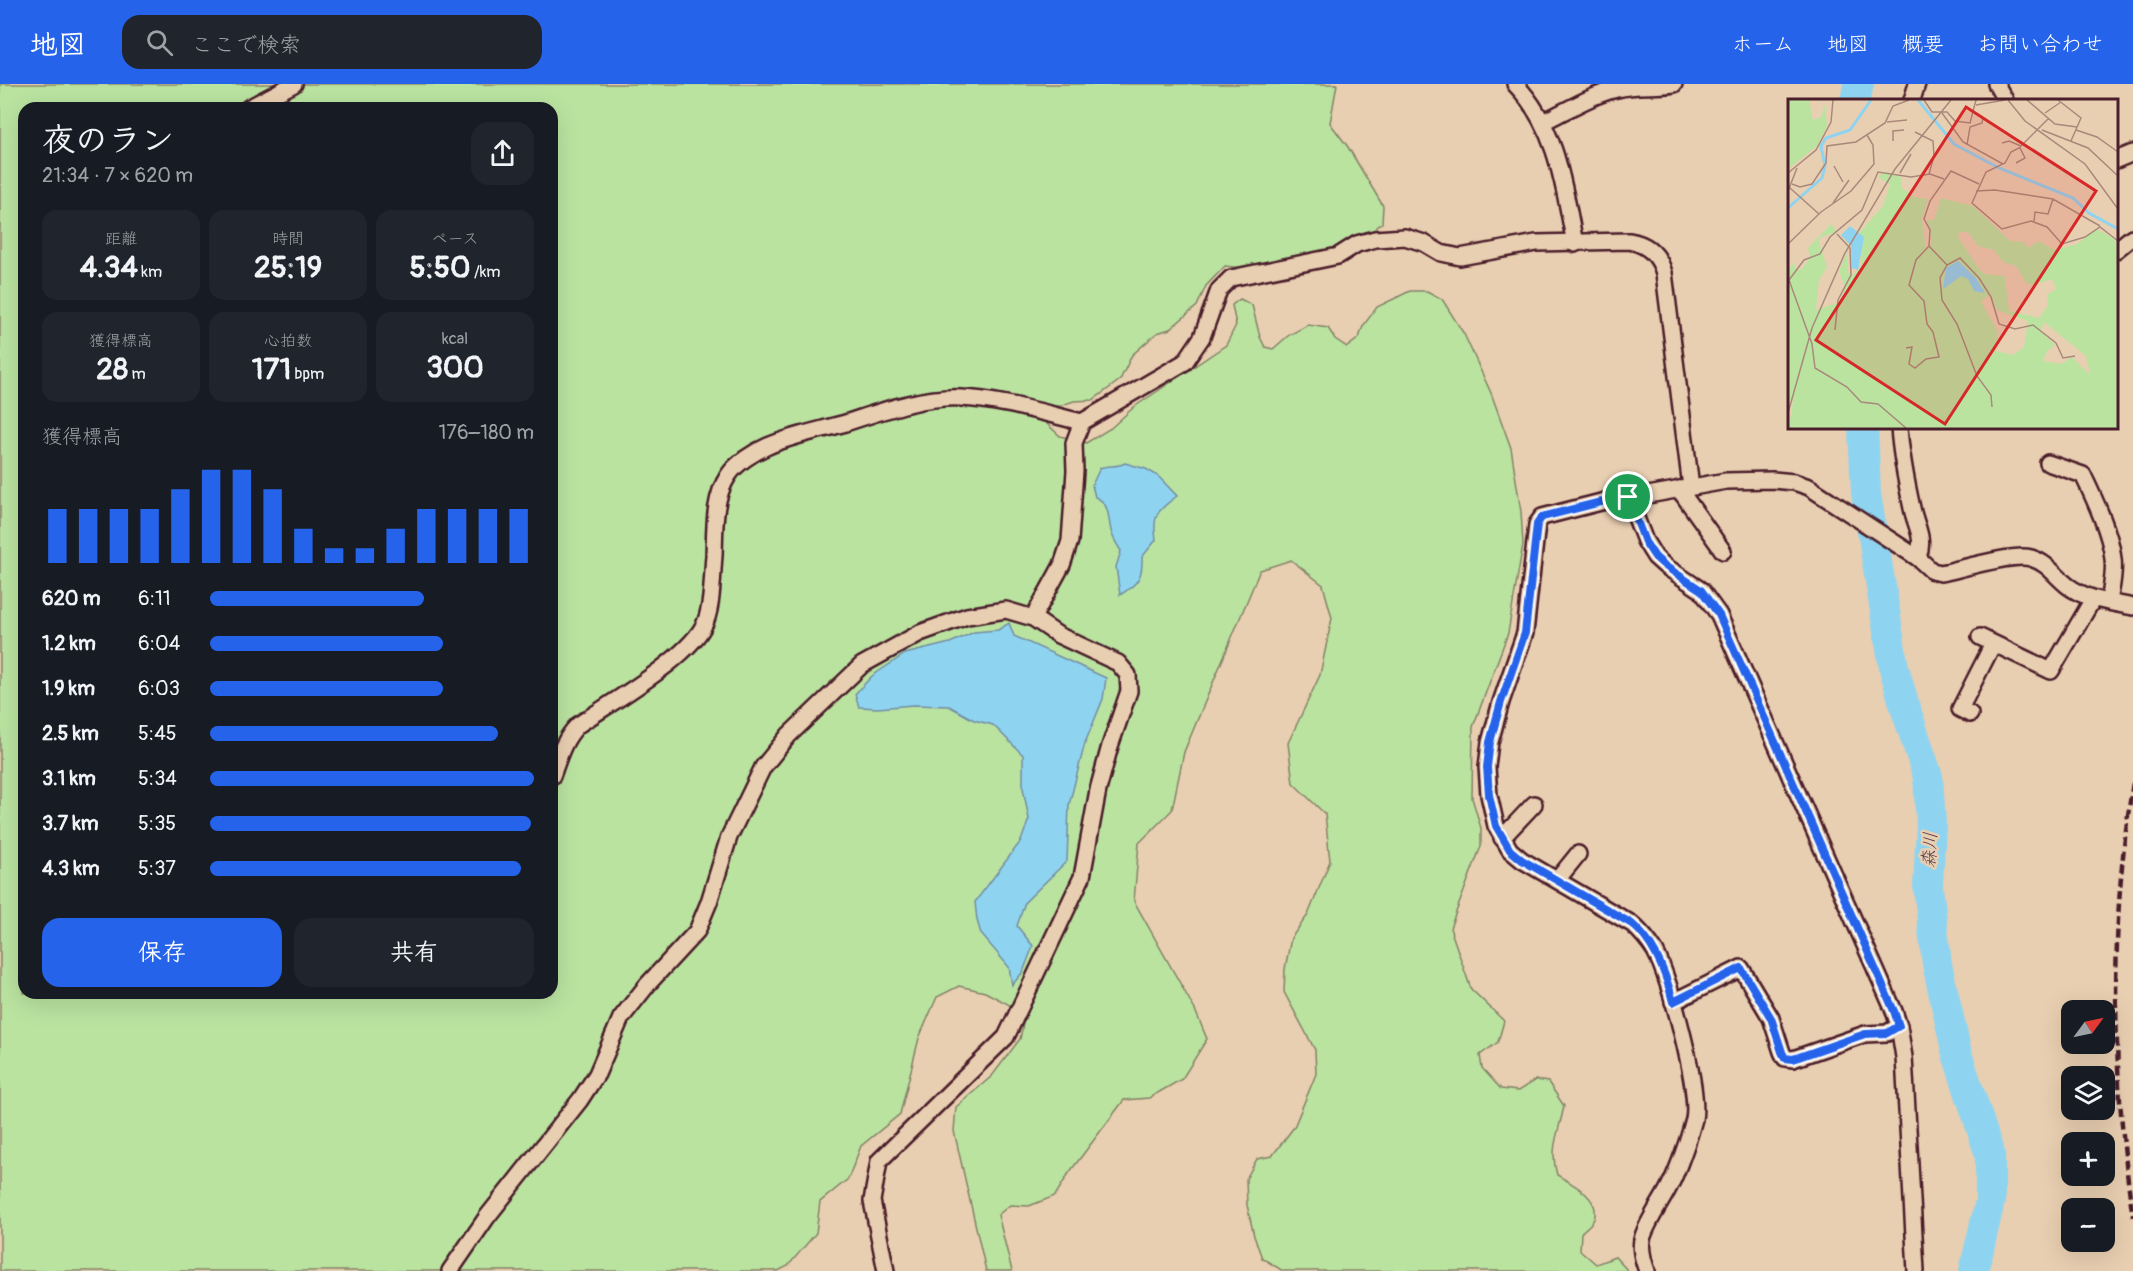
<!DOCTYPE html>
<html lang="ja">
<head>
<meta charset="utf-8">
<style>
	:root { --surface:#171b24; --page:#20242c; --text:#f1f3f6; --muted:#9ea1a6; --accent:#2563eb }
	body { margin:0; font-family:Pangolin,"Klee One",sans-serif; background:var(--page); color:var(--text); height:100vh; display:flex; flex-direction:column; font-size:22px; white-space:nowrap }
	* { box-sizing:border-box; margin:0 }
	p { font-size:20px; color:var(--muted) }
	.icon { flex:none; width:33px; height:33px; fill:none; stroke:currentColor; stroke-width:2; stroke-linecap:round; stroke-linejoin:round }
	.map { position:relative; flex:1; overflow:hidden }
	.sheet { position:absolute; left:18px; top:18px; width:540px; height:897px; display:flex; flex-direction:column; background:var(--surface); border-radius:18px; box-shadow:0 6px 24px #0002 }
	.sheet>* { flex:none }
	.needle { width:39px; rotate:57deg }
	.buttons { position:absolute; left:2061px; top:916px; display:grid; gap:12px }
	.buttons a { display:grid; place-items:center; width:54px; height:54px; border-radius:12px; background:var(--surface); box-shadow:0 6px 24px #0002; font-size:30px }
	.pin { position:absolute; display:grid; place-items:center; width:51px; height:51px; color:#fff; margin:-26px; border:3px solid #fff; border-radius:50%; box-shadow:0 2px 6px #0007 }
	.round { display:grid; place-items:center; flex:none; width:63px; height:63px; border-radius:18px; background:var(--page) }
	.summary { display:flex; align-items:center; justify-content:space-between; height:102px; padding:0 24px }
	h1 { font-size:33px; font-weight:700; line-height:45px }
	.figures { display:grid; grid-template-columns:repeat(3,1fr); gap:9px; height:102px; padding:6px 24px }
	.figures div { display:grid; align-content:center; border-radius:15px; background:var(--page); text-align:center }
	.figures b { font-size:30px; font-weight:700 }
	.figures small { font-size:16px; font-weight:400 }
	.figures p { font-size:16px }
	.chart { height:168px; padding:12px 24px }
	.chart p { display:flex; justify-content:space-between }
	.chart svg { width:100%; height:108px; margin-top:6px; stroke:var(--accent); stroke-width:6 }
	.cta { display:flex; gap:12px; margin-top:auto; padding:12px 24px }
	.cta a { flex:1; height:69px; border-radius:18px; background:var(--accent); color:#fff; font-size:24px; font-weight:700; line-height:69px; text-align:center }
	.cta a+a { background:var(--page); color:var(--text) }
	ul { padding:0 24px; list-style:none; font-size:20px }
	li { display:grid; grid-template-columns:96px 72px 1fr; align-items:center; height:45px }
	li i { height:15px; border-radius:8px; background:var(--accent) }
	header { display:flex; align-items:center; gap:36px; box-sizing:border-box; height:84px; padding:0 30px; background:var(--accent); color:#fff }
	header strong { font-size:28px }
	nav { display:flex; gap:33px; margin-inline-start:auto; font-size:21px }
	.search { width:420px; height:54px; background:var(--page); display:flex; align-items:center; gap:15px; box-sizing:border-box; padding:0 21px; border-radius:18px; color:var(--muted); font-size:22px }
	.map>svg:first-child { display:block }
	.green { fill:#bae3a0; stroke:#828166; stroke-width:1.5; fill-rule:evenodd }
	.water { fill:#8ed4f0; stroke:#738ca1; stroke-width:1.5 }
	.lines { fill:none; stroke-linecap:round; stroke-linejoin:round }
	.river { stroke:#8ed4f0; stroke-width:30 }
	.minor-casing { stroke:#4a1f2b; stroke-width:20 }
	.minor { stroke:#e9cfb1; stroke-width:15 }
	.rail { stroke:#4a1f2b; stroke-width:4.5; stroke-dasharray:9 4.5; stroke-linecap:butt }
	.route-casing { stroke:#fff; stroke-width:12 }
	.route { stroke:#2563eb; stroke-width:8 }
	.labels { text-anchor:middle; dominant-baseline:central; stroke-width:5; stroke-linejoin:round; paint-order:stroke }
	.water-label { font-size:18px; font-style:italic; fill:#543a49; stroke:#e9cfb1 }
	.inset-river { fill:none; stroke:#8ed4f0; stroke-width:3 }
	.inset-road { fill:none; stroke:#a9897b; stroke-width:1.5 }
	.view { fill:#d62828; fill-opacity:0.15; stroke:#d62828; stroke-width:3 }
	.inset-edge { fill:none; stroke:#4a1f2b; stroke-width:3 }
</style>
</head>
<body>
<header>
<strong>地図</strong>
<div class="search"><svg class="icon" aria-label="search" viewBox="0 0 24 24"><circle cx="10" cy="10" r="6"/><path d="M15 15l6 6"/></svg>ここで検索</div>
<nav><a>ホーム</a><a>地図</a><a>概要</a><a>お問い合わせ</a></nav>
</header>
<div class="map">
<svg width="2133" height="1187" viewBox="0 0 2133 1187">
	<rect width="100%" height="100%" fill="#e9cfb1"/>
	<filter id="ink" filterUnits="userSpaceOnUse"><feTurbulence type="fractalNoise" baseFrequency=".0167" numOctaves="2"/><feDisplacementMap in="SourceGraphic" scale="12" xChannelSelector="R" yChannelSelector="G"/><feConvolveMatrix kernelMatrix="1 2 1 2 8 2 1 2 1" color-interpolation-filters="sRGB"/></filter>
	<g filter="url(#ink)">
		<!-- green -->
		<path class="green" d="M0 0H1337L1330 39 1348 63 1383 122 1382 139 1371 148 1333 165 1242 184 1225 182 1206 202 1197 222 1170 245 1157 249 1132 271 1120 296 1093 316 1074 317 1047 326 1043 336 1060 352 1086 359 1111 344 1134 323 1226 261 1236 241 1232 221 1240 215 1252 221 1260 253 1265 263 1273 265 1289 251 1308 241 1328 244 1335 255 1347 263 1359 254 1363 242 1377 223 1410 207H1427L1442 215 1464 250 1491 309 1511 364 1521 428 1523 460 1508 549 1473 643 1472 714 1481 744V762L1450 844 1471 905 1504 937 1498 958 1480 971 1482 984 1501 1005 1518 1007 1535 996 1548 998 1564 1022C1559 1049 1549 1063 1557 1091 1571 1099 1602 1114 1594 1135 1592 1140 1584 1145 1581 1149L1580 1166 1596 1180 1615 1173 1628 1187H1283L1262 1174 1254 1152 1247 1121 1246 1095 1257 1075 1272 1072 1294 1043 1316 990 1315 966 1284 908 1285 885 1291 854 1308 831 1330 777 1325 730 1293 699 1288 659 1320 591 1332 534 1323 501 1291 476 1260 486 1184 668 1172 726 1139 759 1134 817 1195 926 1207 955 1182 995 1149 1014 1124 1016 1069 1089 1055 1112 1029 1122 1010 1121 998 1131 1012 1187H986L954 1047 956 1023 992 992 1020 955 1024 935 1008 920 985 908 959 902 937 913 919 954 900 1030 861 1062 848 1095 820 1118 816 1149 788 1182 778 1187H0ZM24 24H552V909H24Z"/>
		<!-- water -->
		<g class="water">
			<path d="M1125 379 1146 385 1158 392 1177 412C1157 427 1152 431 1156 456L1142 473C1143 495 1137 500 1120 511L1116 483 1121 467C1118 462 1114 456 1112 450 1107 436 1112 420 1095 413L1092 401 1100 384C1109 380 1116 384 1125 379Z"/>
			<polygon points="1009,539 1014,552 1106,594 1103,615 1085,659 1069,721 1067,777 1025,818 1017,842 1033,862 1023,888 1012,901 1009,883 981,850 977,836 975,818 1021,757 1029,735 1023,704 1023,671 993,641 974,636 949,622 913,621 878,624 859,623 855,610 872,592 905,570 950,559 974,548 998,546"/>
		</g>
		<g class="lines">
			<!-- river -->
			<g class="river">
				<polyline points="1855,16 1859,0"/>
				<polyline points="1863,344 1866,409 1894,584 1905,623 1928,693 1931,740 1928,802 1937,880 1957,970 1990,1071 1990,1117 1974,1187"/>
			</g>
			<!-- minor casing -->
			<g class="minor-casing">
				<g id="minor">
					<path d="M1515 0C1557 43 1564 103 1575 160"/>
					<polyline points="1996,0 2005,16"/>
					<polyline points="1912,16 1917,0"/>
					<polyline points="248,24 294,0"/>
					<path d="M1543 38C1566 27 1591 11 1617 5 1635 0 1655 3 1674 0"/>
					<polyline points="2116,76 2133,69"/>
					<polyline points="2116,166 2132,153"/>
					<path d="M1899 344C1901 370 1906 397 1912 424 1916 444 1925 452 1918 474"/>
					<path d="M2048 379 2083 391C2094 414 2111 450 2113 475 2115 490 2111 504 2109 518"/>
					<polyline points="1679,405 1723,467"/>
					<polyline points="1628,413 1645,457 1655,473 1665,482 1701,506 1719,531 1894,927 1899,942 1904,973 1916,1187"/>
					<path d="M1033 534 1062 481 1070 457 1075 387 1074 359 1082 338 1185 278 1202 253 1219 206 1231 194 1338 172 1357 160 1375 155 1405 153 1424 159 1441 169 1460 173 1536 159 1629 157C1648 160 1659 171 1664 189L1691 403"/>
					<polyline points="1980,553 2051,587 2093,515"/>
					<polyline points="1970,630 1960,625 1993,560"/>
					<path d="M552 692C559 673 563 656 578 641 612 618 684 577 703 543 713 526 712 491 714 472 715 445 713 415 728 392 736 379 754 368 768 362 791 352 817 347 842 340 880 328 921 312 961 314 1002 316 1043 329 1082 338"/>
					<polyline points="1502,754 1534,720"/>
					<polyline points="1557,796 1578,770"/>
					<polyline points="1673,918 1741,884 1771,934 1782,968 1785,974 1793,975 1865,950 1887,949 1899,942"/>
					<polyline points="450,1187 487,1133 580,1016 597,990 621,934 648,900 697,847 709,818 729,753 763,683 789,651 862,581 920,549 967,532 1006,526 1033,534 1058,551 1118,579 1128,591 1129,607 1110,662 1098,706 1082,793 1006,953 879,1077 872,1117 886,1187"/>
					<path d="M1647 1187C1643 1176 1639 1163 1643 1152 1649 1135 1661 1119 1669 1103 1678 1086 1689 1054 1694 1035 1700 1006 1670 894 1655 867 1648 856 1641 848 1632 840L1522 776 1510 766 1496 742 1489 711 1487 683 1490 658 1501 618 1525 549 1537 440 1542 433 1609 416 1648 411 1726 397 1773 396 1794 398 1809 403 1918 474 1932 487 1941 489C1961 485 2013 469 2031 474 2048 479 2055 492 2068 502 2087 516 2110 518 2133 523"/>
				</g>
			</g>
			<!-- minor -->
			<use href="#minor" class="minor"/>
			<!-- rail -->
			<path class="rail" d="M2133 699C2109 839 2112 993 2133 1133"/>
		</g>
	</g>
	<g class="lines" filter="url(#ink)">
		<!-- route casing -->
		<g class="route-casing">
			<path id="route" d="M1628 413 1645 458 1655 473 1665 482 1701 506 1719 531 1894 927 1899 942 1887 949 1865 950 1793 975 1785 974 1782 968 1771 934 1741 884 1673 918C1666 889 1655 859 1632 840L1522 776 1510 766 1496 742 1489 711 1487 683 1490 658 1501 618 1525 549 1537 440 1542 433 1609 416Z"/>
		</g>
		<!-- route -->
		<use href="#route" class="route"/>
	</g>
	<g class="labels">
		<!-- water labels -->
		<g class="water-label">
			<text transform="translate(1930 766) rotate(-87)">森川</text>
		</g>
	</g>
	<!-- overview -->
	<g transform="translate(1788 15)">
		<rect width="330" height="330" fill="#e9cfb1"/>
		<path d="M0 1H21L25 21 33 18 37 5 39 27 29 47 0 70ZM96 73 113 78V88L126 98 140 100 134 120 138 151 144 144 139 121H146L153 99 185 107 222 142 236 143 240 149 250 142 267 151 289 145 308 130 325 139 330 146V329H1L5 302 0 301V170L7 164V170L13 171 22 159 20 149 43 125 49 133 33 138 31 143 39 168 31 181 28 211 52 203 57 188 51 172 59 154 60 174 65 176 73 167 71 134 95 107 102 85 90 78ZM171 133H180L190 147 206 151 215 163 228 167 238 184 245 186 264 180 268 190 260 195 259 208 251 219 221 212 217 177 197 175 191 170 170 138ZM202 195 209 211 240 222 236 248 225 256 208 252 210 233 193 203ZM256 223 298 257 302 276 284 258 273 265 255 262 259 252 267 246 253 232Z" fill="#bae3a0" fill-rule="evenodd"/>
		<path d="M62 127 76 138 70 171 64 169 63 147 53 136ZM170 162 188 179 197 194 186 192 180 180 173 177 155 190 158 169Z" fill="#8ed4f0"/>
		<path class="inset-river" d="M130 1 166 45 211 69 285 99 301 114 330 130M0 109 34 79 37 67 33 47 38 39 62 31 83 1"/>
		<path class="inset-road" d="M136 1 144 13H159L167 22 182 24 188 1M220 1 237 22 297 65 330 110M239 1 267 25 289 28M270 1 293 19 283 42M188 6 217 1M154 14 175 43 215 65M257 14 273 3M261 19 231 49 223 53 217 64 198 73 184 104 214 130 243 122 259 128 274 145 297 138 312 128 330 142M99 23 119 21M254 31 300 49 330 77M288 31 309 38 330 53M127 33 145 42 146 57 141 75M105 42V32L116 31M214 44 221 42 233 47M179 46 182 28 194 24 195 19M228 64 237 59 232 49M46 67 55 83M0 74 28 51 43 23 45 1M112 74 123 55M4 85 12 88 24 85 38 64 39 47 68 43 97 24 105 7 121 1M2 89 31 115M0 92 9 69M188 92 207 91 265 100 312 127M45 104 61 81M246 123 247 113 260 115 265 100M0 145 33 113 63 92 86 65 85 46 79 36M141 147 159 166M47 231 50 201 63 176 62 149 49 135M118 249 124 248 121 265 127 269 138 260 151 258 145 233 139 225 136 202 121 186 128 161 141 147 142 131 136 120 142 102 163 72 191 85M204 308 203 296 189 277 169 225 154 201 152 179 159 166 172 159 191 179 203 198 211 225 227 230 245 226 268 244 275 259 287 257M0 314 24 229 57 154 107 70 163 1M118 329 90 305 73 303 59 288 27 269 24 245 1 181 16 161 32 155 42 138 74 111 90 73 123 78 142 75 156 80"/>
		<path class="view" d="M178 8 308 92 157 325 28 241Z"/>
		<rect width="330" height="330" class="inset-edge"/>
	</g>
</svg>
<div class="buttons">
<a><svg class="needle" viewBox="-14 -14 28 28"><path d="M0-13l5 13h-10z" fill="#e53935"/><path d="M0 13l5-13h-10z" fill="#9ea1a6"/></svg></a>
<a><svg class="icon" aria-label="layers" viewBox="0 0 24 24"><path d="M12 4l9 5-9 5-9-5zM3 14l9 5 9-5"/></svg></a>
<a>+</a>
<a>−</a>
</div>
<div class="pin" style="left:1628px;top:413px;background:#1e9e55"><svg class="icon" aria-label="arrive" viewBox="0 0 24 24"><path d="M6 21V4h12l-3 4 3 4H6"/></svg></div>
<section class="sheet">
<div class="summary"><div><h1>夜のラン</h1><p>21:34 · 7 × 620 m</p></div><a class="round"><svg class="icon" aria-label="share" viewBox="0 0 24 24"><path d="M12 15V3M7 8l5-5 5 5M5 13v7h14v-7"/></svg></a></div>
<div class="figures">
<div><p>距離</p><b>4.34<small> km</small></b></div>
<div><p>時間</p><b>25:19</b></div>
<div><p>ペース</p><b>5:50<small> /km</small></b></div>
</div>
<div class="figures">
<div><p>獲得標高</p><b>28<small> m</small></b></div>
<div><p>心拍数</p><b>171<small> bpm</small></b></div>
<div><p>kcal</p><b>300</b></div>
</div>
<div class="chart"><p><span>獲得標高</span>176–180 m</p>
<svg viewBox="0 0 160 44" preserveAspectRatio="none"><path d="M5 44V22M15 44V22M25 44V22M35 44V22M45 44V14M55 44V6M65 44V6M75 44V14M85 44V30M95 44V38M105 44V38M115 44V30M125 44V22M135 44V22M145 44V22M155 44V22"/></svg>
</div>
<ul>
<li><b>620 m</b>6:11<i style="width:66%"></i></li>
<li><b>1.2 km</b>6:04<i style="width:72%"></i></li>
<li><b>1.9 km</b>6:03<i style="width:72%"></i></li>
<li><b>2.5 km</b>5:45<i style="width:89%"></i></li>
<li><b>3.1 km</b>5:34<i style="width:100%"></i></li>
<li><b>3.7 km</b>5:35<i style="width:99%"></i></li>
<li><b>4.3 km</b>5:37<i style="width:96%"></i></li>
</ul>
<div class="cta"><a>保存</a><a>共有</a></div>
</section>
</div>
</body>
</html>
